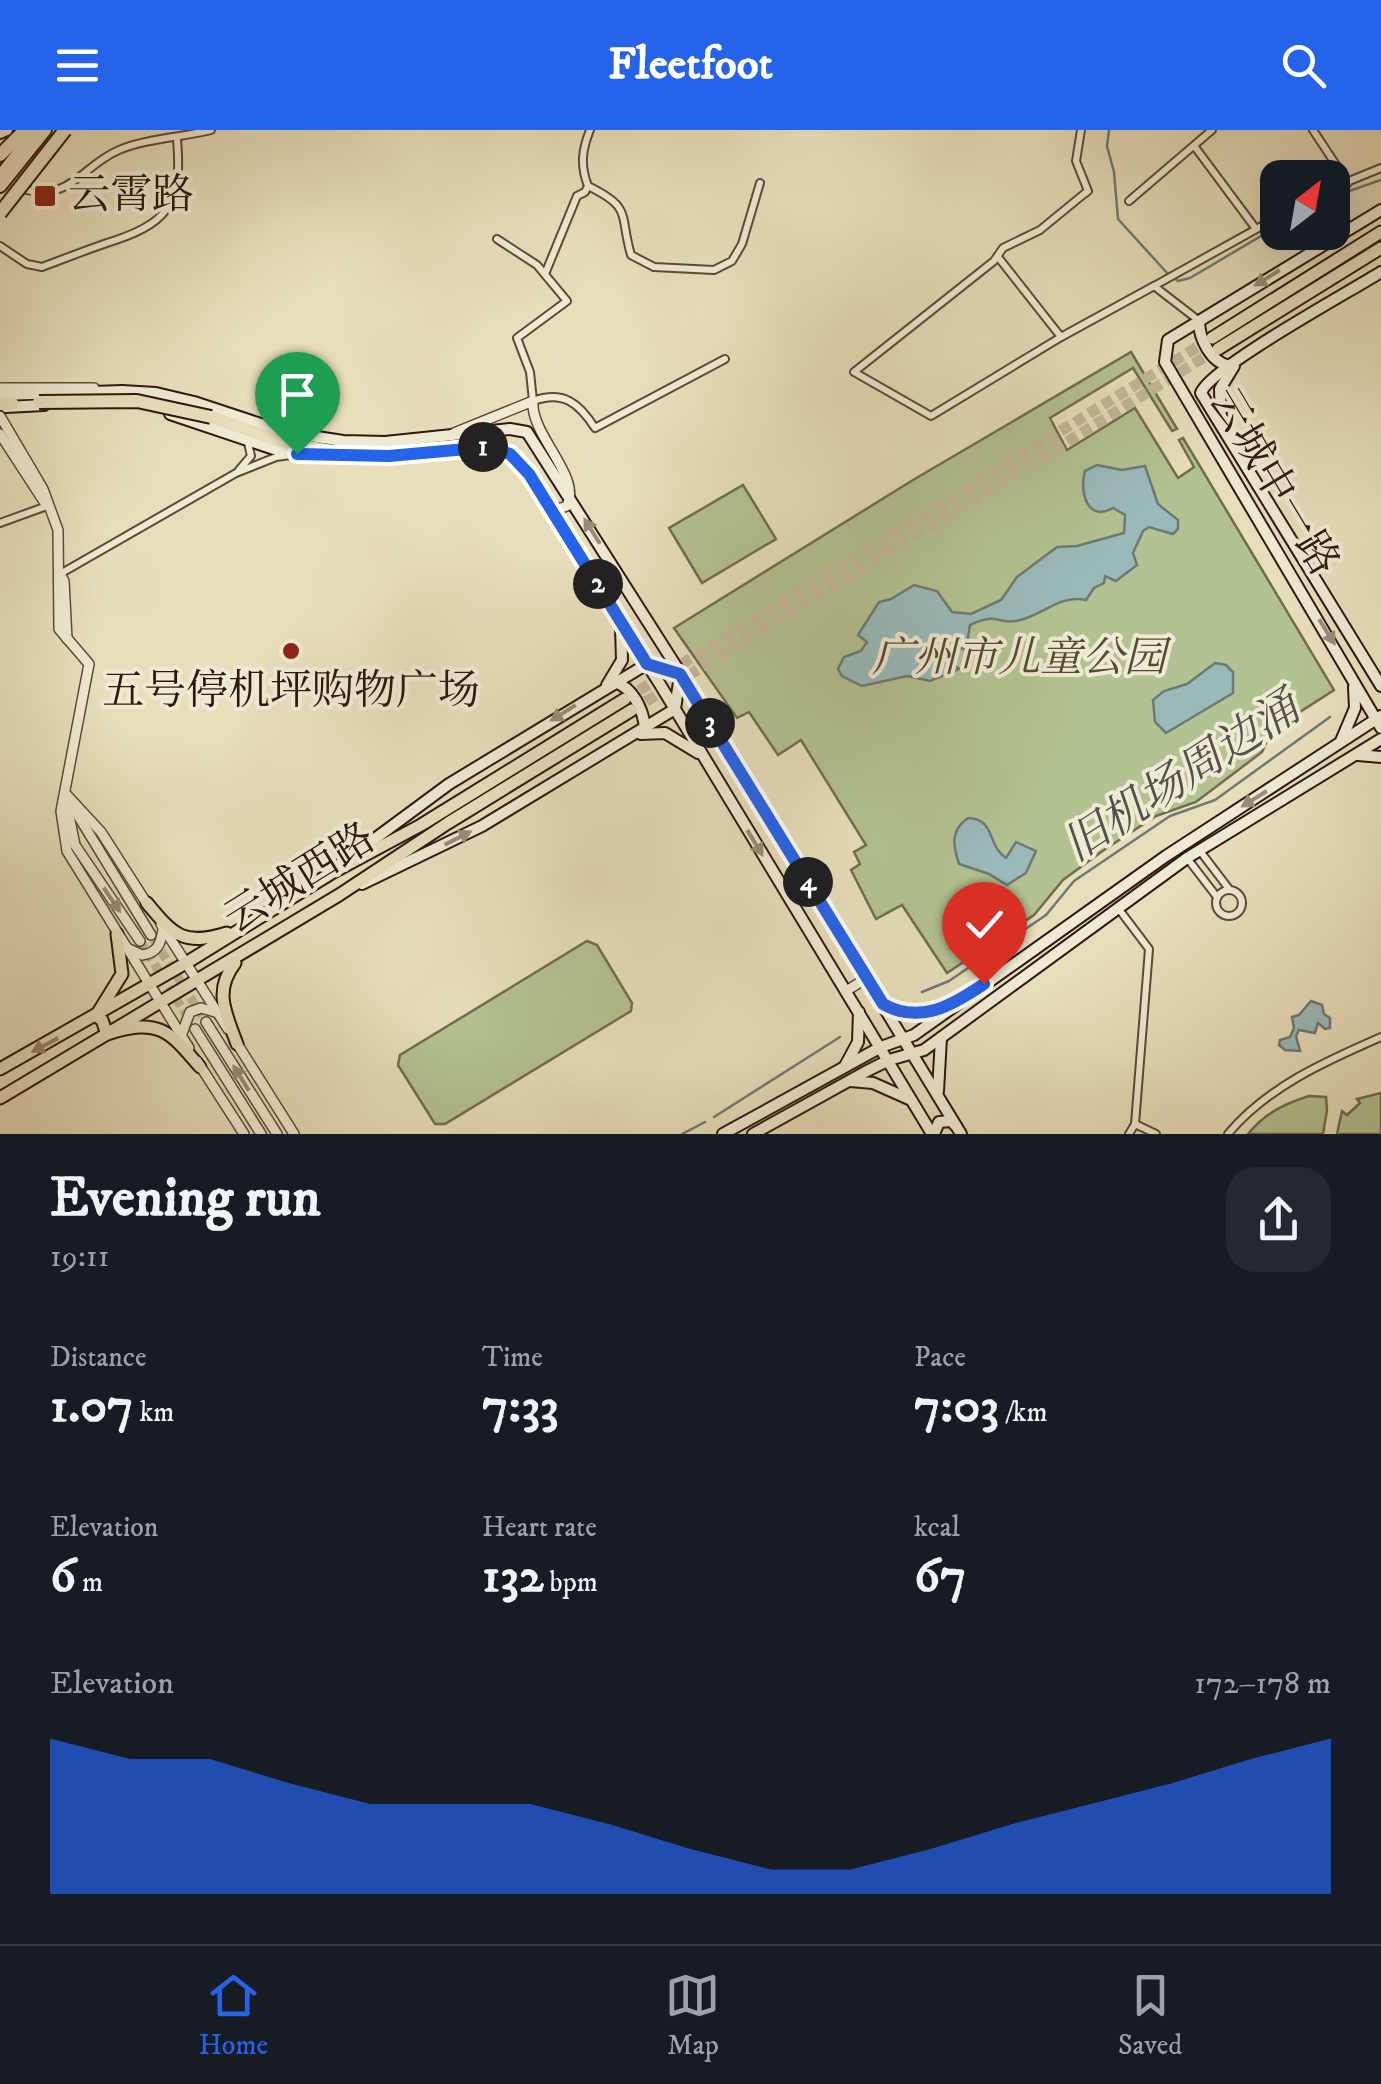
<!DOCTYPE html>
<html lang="en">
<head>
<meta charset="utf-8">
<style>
	:root { --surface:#171b24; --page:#242831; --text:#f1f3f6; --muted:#9ea1a6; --line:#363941; --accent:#2563eb }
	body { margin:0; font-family:"IM FELL DW Pica","Noto Serif SC",serif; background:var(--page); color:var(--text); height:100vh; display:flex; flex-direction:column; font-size:38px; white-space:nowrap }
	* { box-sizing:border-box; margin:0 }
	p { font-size:32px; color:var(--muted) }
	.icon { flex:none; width:55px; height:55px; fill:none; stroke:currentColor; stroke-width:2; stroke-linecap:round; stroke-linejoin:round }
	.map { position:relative; height:1004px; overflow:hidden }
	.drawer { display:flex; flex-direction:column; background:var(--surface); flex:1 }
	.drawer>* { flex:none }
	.needle { width:65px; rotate:31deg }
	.fabs { position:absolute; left:1260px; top:30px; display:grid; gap:20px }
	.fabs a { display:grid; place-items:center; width:90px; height:90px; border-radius:20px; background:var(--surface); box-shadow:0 10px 40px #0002; font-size:50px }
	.pin { position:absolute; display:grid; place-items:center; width:85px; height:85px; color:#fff; margin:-102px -42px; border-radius:50% 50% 50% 0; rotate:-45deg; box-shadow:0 0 10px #0007 }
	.pin .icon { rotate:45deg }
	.km { position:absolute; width:50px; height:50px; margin:-25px; border-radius:50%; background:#222; color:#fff; font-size:28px; line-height:50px; text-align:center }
	.round { display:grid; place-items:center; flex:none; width:105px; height:105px; border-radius:30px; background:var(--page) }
	.headline { display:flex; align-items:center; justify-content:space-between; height:170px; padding:0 50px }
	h1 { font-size:55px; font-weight:700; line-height:75px }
	.metrics { display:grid; grid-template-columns:repeat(3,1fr); gap:15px; height:170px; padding:10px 50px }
	.metrics div { display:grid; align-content:center }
	.metrics b { font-size:50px; font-weight:700 }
	.metrics small { font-size:28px; font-weight:400 }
	.metrics p { font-size:28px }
	.chart { height:280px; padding:20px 50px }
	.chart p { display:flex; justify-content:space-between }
	.chart svg { width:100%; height:180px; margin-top:10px; fill:var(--accent); opacity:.7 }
	header { display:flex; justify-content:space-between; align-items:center; height:130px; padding:0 50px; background:var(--accent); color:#fff; font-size:45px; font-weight:700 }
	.dock { display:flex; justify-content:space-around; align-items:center; height:140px; border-top:2px solid var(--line); background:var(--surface); font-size:28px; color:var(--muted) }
	.dock a { display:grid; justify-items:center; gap:5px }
	.dock .selected { color:var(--accent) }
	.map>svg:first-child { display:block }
	.green { fill:#b3c292; stroke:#706d4f; stroke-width:2.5 }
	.water { fill:#9ababa; stroke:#6e7974; stroke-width:2.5 }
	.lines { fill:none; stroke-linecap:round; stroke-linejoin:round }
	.stream { stroke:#6e7974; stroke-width:2.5 }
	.tertiary-tunnel { stroke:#c2b699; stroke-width:9; stroke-dasharray:9 4.5; stroke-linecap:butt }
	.primary-tunnel { stroke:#c2b699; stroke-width:11; stroke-dasharray:11 5.5; stroke-linecap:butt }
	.minor-casing { stroke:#5c4a38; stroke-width:10 }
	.tertiary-casing { stroke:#5c4a38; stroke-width:12 }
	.secondary-casing { stroke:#2d180c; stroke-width:14 }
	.primary-casing { stroke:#2d180c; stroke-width:15 }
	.trunk-casing { stroke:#2d180c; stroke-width:15 }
	.motorway-casing { stroke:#2d180c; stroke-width:16 }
	.minor { stroke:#efead3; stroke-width:6 }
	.tertiary { stroke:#efead3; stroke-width:9 }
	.secondary { stroke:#efead3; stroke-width:10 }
	.primary { stroke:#e7debc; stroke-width:11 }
	.trunk { stroke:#e7debc; stroke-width:11 }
	.motorway { stroke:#e7debc; stroke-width:12 }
	.motorway-bridge-casing { stroke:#2d180c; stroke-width:16; stroke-linecap:butt }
	.motorway-bridge { stroke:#e7debc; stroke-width:12 }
	.oneway { fill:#988c79 }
	.oneway2 { fill:#93856d }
	.route-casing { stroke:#fff; stroke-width:20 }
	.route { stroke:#2563eb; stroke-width:12 }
	.poi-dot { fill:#8f2418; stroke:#efead3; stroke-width:4 }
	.labels { text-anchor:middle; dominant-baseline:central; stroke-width:8; stroke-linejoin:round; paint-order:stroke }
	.poi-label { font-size:42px; fill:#2d180c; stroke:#efead3; text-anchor:start }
	.street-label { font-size:42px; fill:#2d180c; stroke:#efead3 }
	.park-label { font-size:42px; font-style:italic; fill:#554b34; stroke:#efead3 }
	.water-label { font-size:45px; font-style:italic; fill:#535149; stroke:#efead3 }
</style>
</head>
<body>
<header><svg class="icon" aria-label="menu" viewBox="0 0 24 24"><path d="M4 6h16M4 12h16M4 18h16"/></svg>Fleetfoot<svg class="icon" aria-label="search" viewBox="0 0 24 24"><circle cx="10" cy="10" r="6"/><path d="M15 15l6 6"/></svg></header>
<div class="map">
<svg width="1381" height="1004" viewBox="0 0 1381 1004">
	<rect width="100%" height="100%" fill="#e7debc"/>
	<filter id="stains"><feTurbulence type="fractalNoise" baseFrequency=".002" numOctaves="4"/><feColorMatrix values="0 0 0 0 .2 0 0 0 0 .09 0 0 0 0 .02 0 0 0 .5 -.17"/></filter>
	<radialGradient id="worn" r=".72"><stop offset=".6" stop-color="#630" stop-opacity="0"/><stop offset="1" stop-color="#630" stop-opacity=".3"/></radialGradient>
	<!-- green -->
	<g class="green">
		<polygon points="1131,222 1177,299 1172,301 1133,238 1050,288 1067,320 1135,278 1178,348 1194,337 1179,310 1183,308 1334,560 1272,600 1262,622 1196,672 1156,686 1104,720 1063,750 1034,785 947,843 902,775 876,789 851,740 860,734 854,722 866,715 801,610 778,625 749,582 737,588 674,498 913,350"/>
		<polygon points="743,355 776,409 702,453 669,398"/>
		<polygon points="587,811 597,815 632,873 631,881 445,994 435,994 398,935 400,925"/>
		<polygon points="1381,963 1381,1004 1337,1004 1342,981 1347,985 1360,973 1357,969"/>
		<path d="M1309 966 1326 967 1327 980 1323 1004H1248C1265 983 1284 974 1309 966Z"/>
	</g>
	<!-- water -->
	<g class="water">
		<path d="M1097 335 1122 340 1145 336 1158 374 1178 390V399L1173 404 1149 397 1143 401 1133 423 1137 435 1116 451 1105 446 1104 453 1094 458 1086 470C1059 464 1041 487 1016 491 996 494 997 482 970 495L966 520 959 517 955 523H950L953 526 950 532 959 539 930 551 907 546 862 556 842 546 838 539 844 527 861 521 867 512 858 505 879 472 891 469 914 455 937 461 952 482 971 484 1001 470 1017 447 1057 417 1077 416 1124 403 1125 385 1113 378C1087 393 1079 361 1085 341Z"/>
		<polygon points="1215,533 1226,535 1233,542 1233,563 1166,603 1155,592 1153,570 1164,561 1187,554"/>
		<path d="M968 688C996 689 987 716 1006 728L1016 712 1036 721 1026 743 1007 755 989 744 959 734C953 716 950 700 968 688Z"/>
		<polygon points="1311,871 1322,875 1324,884 1330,888 1330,898 1325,899 1318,893 1315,903 1299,900 1296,906 1300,921 1285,920 1279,915 1280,910 1290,907 1294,898 1292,887 1299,885"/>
	</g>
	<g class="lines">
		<!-- stream -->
		<g class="stream">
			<polyline points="1109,0 1107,16 1114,42 1118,89 1168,144"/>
			<polyline points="1332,67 1381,50"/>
			<polyline points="1174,148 1178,151 1190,148 1278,96"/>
			<polyline points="922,862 949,851 1046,785 1074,751 1170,686 1215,670 1330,587"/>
			<polyline points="714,987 840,907"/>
			<polyline points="682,1004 705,992"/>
		</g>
		<!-- tertiary-tunnel -->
		<g class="tertiary-tunnel">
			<polyline points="154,810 206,892"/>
			<polyline points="140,811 189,889"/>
		</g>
		<!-- primary-tunnel -->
		<g class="primary-tunnel">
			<polyline points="625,569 1212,208"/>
			<polyline points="632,580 1216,220"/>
		</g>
		<!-- minor casing -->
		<g class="minor-casing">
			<g id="minor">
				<path d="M590 0C582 20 580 35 588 56 633 78 619 84 631 125L654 137 714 140 732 131 742 114 760 53"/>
				<polyline points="1081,0 1076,31 1088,61 1084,64 1040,100 1003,118 994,131 854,242 931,286 1061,207 1154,156"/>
				<polyline points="1313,0 1348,53"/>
				<polyline points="1195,17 1256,99"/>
				<polyline points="1332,58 1381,38"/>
				<path d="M22 59C72 72 81 36 119 20 144 9 183 7 211 0"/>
				<polyline points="1129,71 1212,0"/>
				<path d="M497 109 537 135 567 171 517 208 530 242 533 271C563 260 579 273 595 298L725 229"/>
				<path d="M0 116 27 134 42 137C66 128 91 118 116 110 173 91 182 67 177 9"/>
				<polyline points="998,127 1061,207"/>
				<polyline points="545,144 577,66 585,62 588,56"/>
				<polyline points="1198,190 1154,156 1278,87"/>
				<polyline points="239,340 251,326 248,313"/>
				<polyline points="0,393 47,376"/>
				<polyline points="60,444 236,343 276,327 291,325"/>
				<polyline points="1200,721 1229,759"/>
				<polyline points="1187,728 1217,767"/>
				<circle cx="1229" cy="773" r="13"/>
				<polyline points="1118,778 1149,819 1135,994 1129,1004"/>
				<polyline points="1135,994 1156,1004"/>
				<path d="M1228 1004C1267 957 1326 931 1381 907"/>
			</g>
		</g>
		<!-- tertiary casing -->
		<g class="tertiary-casing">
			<g id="tertiary">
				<polyline points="0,258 94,258"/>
				<polyline points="0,286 43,359 58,400 59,499 89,534 61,681 67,721 189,918"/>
				<path d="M454 303 533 271C530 305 582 346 567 376L552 381"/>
				<polyline points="0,304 45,373"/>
				<polyline points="60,444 64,451 67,509"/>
				<polyline points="65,663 101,702 149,777"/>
				<polyline points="66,671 75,715 140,811"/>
				<polyline points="71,674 151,805"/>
				<polyline points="161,794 228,899"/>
				<path d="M127 818 142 825C158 823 161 813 163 799"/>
				<polyline points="846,861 867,848"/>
				<polyline points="206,892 277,1004"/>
				<polyline points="195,899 261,1004"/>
				<polyline points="181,906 190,882 201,878 215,882"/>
				<polyline points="236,912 294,1004"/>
				<polyline points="197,931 244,1004"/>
			</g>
		</g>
		<!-- secondary casing -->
		<g class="secondary-casing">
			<g id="secondary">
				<polyline points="0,3 7,0"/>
				<polyline points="1381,80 1168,210 1165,232 1381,598"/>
				<path d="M1381 142C1351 161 1208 239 1201 263L1381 556"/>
				<path d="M1199 191C1199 209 1211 232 1229 236"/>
				<polyline points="0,265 122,261 156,263 194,272 285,302 343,311 385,312 510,299 527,302 681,544 961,1004"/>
				<polyline points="6,277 44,275"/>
				<polyline points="170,284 274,319 322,324"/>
				<polyline points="1221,290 1220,259 1234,236"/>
				<polyline points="344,325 407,325 489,317 501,319 519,331 661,556 932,1004"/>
				<path d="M615 552C633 558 643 579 645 598"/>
				<polyline points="607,555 622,530 621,497"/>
				<polyline points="641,604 665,603 698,623"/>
				<polyline points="1341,611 1355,578 1354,557"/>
				<polyline points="1358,625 1381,627"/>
				<polyline points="338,736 449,654 647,534 681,544"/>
				<polyline points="362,754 482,696 675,579 680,545"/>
				<path d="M886 876C907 888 925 883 947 877"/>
				<polyline points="845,936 858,912 859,882"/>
				<polyline points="850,951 873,953 909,969"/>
				<polyline points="938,961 941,908"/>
				<polyline points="723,1004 881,917 914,905 1166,726 1381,586"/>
				<polyline points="753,1004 865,942 889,930 924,920 1187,728 1381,609"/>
				<polyline points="934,1004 939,992 951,991 956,996"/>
			</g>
		</g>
		<!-- primary casing -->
		<g class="primary-casing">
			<g id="primary">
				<polyline points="1212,208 1381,102"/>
				<polyline points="1218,219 1381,118"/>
				<path d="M147 773C174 806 184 816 227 803"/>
				<path d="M117 804 122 844 96 886 102 890 107 904C158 888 168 899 200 937"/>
				<path d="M235 833C213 861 226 884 237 914"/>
				<polyline points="0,939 186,833 330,744 421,695 625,569"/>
				<polyline points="0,968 339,765 448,693 632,580"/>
			</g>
		</g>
		<!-- trunk casing -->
		<g class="trunk-casing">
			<polyline id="trunk" points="0,46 36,0"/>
		</g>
		<!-- motorway casing -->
		<g class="motorway-casing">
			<g id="motorway">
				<polyline points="0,25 25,0"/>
				<polyline points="0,56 45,0"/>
				<polyline points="0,274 12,273"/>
				<polyline points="211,287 280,311 351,325"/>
			</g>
		</g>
		<!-- minor -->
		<use href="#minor" class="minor"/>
		<!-- tertiary -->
		<use href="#tertiary" class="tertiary"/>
		<!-- secondary -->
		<use href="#secondary" class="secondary"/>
		<!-- primary -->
		<use href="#primary" class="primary"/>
		<!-- trunk -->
		<use href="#trunk" class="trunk"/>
		<!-- motorway -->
		<use href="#motorway" class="motorway"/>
		<!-- motorway-bridge casing -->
		<g class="motorway-bridge-casing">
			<g id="motorway-bridge">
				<polyline points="0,83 65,0"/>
				<polyline points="39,272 137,271 211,287"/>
			</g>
		</g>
		<!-- motorway-bridge -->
		<use href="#motorway-bridge" class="motorway-bridge"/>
	</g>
	<!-- one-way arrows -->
	<defs><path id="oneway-solid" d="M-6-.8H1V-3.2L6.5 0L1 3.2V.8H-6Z" transform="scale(2.5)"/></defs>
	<g class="oneway">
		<use href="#oneway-solid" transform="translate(1267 148) rotate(148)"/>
		<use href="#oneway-solid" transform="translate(592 401) rotate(-122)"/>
		<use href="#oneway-solid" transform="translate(1327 502) rotate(58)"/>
		<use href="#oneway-solid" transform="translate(563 583) rotate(148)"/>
		<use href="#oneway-solid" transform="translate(1254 669) rotate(148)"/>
		<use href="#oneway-solid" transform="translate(458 708) rotate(-27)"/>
		<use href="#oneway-solid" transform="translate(755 713) rotate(59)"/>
		<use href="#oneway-solid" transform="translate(112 770) rotate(56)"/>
		<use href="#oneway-solid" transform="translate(241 948) rotate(-122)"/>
	</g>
	<use class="oneway2" href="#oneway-solid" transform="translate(45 915) rotate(152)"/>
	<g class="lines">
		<!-- route casing -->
		<g class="route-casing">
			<path id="route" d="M297 324 389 326 489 317 510 324 529 344 647 534 680 544 883 874C920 895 953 875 984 854"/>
		</g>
		<!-- route -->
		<use href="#route" class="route"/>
	</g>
	<!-- markers -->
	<g class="poi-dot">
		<rect x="33" y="54" width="24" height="24" rx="5"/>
		<circle cx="291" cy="521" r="10"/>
	</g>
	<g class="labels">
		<!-- poi labels -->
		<g class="poi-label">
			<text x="68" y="66">云霄路</text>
			<text x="291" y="562" text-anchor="middle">五号停机坪购物广场</text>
		</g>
		<!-- street labels -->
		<g class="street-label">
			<text transform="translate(1273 352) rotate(59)">云城中一路</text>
			<text transform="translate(300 749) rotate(-32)">云城西路</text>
		</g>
		<!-- park labels -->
		<g class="park-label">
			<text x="1019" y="529">广州市儿童公园</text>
		</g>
		<!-- water labels -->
		<g class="water-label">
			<text transform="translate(1182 648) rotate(-33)">旧机场周边涌</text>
		</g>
	</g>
	<rect width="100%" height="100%" filter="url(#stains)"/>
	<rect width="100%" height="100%" fill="url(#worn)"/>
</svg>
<div class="fabs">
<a><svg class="needle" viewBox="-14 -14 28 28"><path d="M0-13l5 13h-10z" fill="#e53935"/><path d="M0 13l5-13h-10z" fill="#9ea1a6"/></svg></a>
</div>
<div class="pin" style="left:297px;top:324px;background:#1e9e55"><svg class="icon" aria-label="arrive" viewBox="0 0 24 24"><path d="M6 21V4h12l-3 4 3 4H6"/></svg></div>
<div class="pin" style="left:984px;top:854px;background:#d93025"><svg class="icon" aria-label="check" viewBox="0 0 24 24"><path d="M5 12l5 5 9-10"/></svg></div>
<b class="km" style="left:483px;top:317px">1</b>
<b class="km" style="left:598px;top:454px">2</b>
<b class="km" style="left:710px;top:593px">3</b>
<b class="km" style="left:808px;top:752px">4</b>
</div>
<section class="drawer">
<div class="headline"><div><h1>Evening run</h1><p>19:11</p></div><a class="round"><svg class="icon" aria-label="share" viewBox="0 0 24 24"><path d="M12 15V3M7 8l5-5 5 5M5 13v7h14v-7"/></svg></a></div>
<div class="metrics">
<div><p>Distance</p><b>1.07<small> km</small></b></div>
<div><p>Time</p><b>7:33</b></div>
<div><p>Pace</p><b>7:03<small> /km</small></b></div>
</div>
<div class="metrics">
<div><p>Elevation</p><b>6<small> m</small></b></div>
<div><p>Heart rate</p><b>132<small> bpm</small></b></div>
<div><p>kcal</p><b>67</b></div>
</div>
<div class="chart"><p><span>Elevation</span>172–178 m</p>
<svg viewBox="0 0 160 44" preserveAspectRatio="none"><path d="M0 44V6L10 11L20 11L30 17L40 22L50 22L60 22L70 27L80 33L90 38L100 38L110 33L120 27L130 22L140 17L150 11L160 6V44z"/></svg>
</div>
</section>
<nav class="dock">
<a class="selected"><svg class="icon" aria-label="home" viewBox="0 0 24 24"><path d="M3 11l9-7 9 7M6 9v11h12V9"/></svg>Home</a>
<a><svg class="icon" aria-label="map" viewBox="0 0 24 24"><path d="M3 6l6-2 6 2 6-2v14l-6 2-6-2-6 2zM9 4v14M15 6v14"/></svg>Map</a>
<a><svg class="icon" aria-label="saved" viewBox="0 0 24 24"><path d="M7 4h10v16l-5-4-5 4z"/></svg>Saved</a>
</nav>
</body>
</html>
